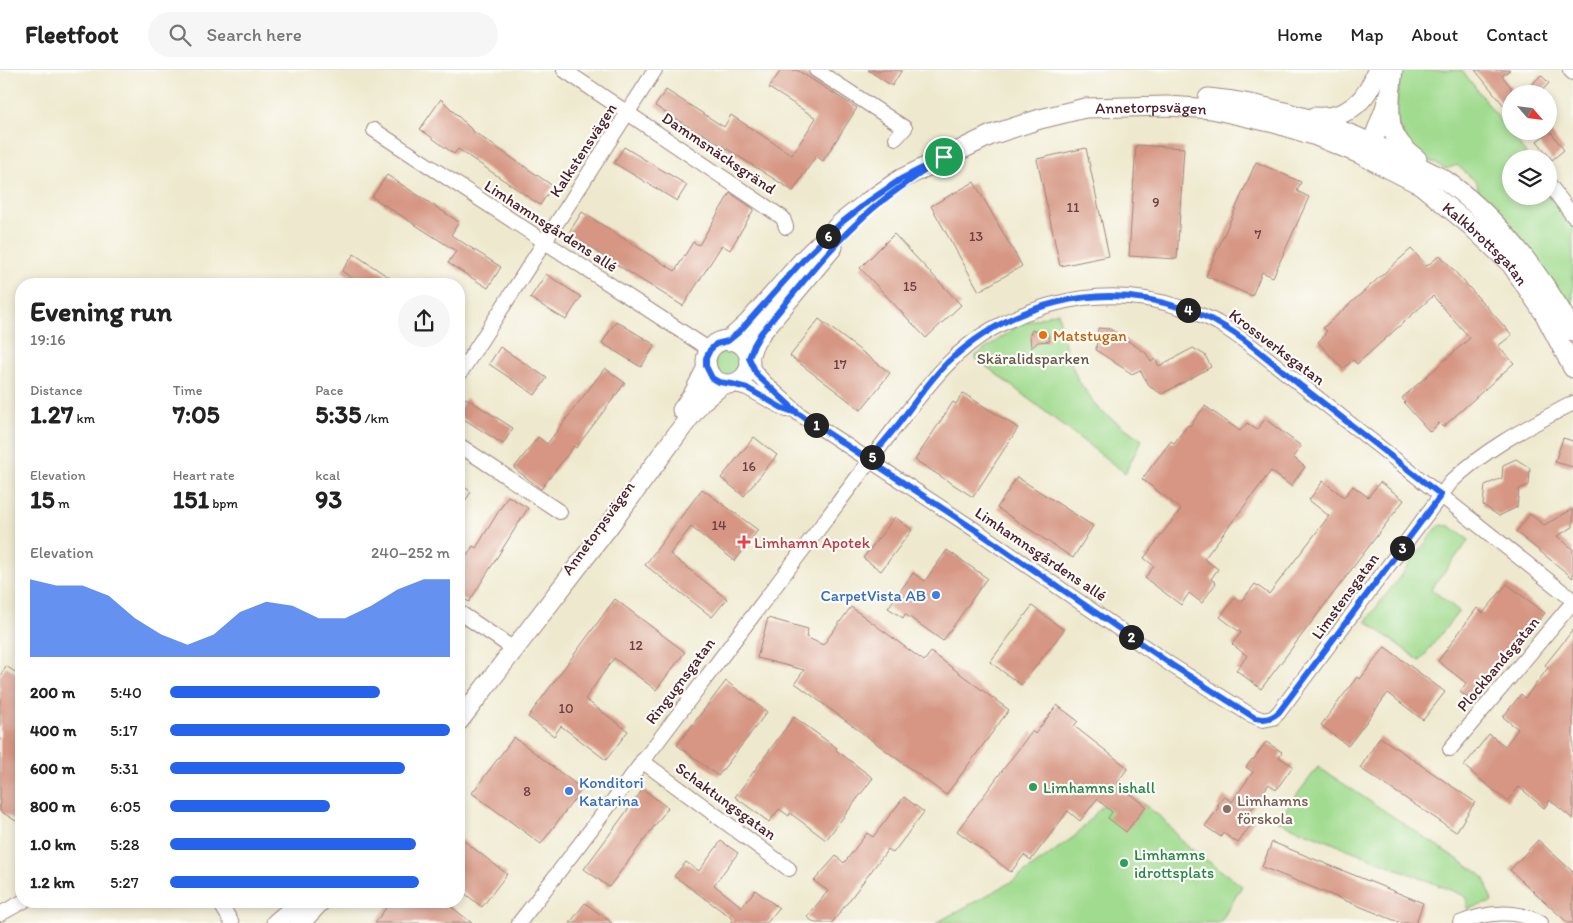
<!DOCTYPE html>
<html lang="en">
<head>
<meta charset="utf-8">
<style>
	:root { --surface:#fff; --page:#f6f6f6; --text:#222; --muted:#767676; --line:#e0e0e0; --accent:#2563eb }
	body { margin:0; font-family:Itim,sans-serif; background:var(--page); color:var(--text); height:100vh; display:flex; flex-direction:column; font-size:19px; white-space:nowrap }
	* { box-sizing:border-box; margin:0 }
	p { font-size:16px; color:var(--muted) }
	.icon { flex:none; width:28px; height:28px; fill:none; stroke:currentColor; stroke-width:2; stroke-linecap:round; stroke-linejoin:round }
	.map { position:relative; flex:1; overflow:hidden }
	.sheet { position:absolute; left:15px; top:208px; width:450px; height:630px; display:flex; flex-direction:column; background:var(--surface); border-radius:20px; box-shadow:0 2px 8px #0003 }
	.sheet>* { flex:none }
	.needle { width:32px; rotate:118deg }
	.tools { position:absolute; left:1502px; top:15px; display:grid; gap:10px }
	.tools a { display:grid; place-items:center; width:55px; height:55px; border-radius:50%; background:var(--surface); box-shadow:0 2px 8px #0003; font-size:25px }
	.pin { position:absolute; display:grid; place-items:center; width:42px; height:42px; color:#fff; margin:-21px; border:2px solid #fff; border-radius:50%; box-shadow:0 1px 5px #0007 }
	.km { position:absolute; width:25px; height:25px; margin:-12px; border-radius:50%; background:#222; color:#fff; font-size:14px; line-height:25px; text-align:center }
	.round { display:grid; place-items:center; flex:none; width:52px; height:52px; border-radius:26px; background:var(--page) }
	.summary { display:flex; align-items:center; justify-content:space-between; height:85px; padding:0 15px }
	h1 { font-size:28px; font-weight:800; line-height:38px }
	.figures { display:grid; grid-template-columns:repeat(3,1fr); gap:8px; height:85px; padding:5px 15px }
	.figures div { display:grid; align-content:center }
	.figures b { font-size:25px; font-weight:800 }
	.figures small { font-size:14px; font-weight:400 }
	.figures p { font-size:14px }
	.chart { height:140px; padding:10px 15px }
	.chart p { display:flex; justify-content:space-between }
	.chart svg { width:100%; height:90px; margin-top:5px; fill:var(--accent); opacity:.7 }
	ul { padding:0 15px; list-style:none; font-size:16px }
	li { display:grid; grid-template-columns:80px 60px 1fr; align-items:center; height:38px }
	li i { height:12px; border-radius:6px; background:var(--accent) }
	header { display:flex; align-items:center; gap:30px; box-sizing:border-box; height:70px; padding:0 25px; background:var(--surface); border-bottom:1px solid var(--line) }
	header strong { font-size:24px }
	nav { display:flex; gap:28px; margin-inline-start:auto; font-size:18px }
	.search { width:350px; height:45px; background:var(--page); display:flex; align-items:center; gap:12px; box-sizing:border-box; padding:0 18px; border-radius:28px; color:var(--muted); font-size:19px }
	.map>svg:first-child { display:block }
	.green { fill:#a0db8f; stroke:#757d5d }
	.building { fill:#d69683 }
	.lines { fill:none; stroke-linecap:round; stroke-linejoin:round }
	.street-casing { stroke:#9c847c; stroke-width:16 }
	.secondary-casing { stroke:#9c847c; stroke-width:21 }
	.street { stroke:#fff; stroke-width:14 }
	.secondary { stroke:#fff; stroke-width:19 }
	.route-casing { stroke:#fff; stroke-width:10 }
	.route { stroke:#2563eb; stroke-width:6 }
	.food-dot { fill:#e8710a; stroke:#fdfcf7; stroke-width:2 }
	.health-dot { fill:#e0444e; stroke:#fdfcf7; stroke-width:2 }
	.shop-dot { fill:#3f7fe0; stroke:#fdfcf7; stroke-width:2 }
	.leisure-dot { fill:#2e9e5b; stroke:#fdfcf7; stroke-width:2 }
	.education-dot { fill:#8d6e63; stroke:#fdfcf7; stroke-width:2 }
	.labels { text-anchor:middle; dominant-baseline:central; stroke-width:4.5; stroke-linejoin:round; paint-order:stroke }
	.number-label { font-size:14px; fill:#6d3d41 }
	.street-label { font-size:16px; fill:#4a1f2b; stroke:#fdfcf7 }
	.food-label { font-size:16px; fill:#c56008; stroke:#fdfcf7; text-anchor:start }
	.park-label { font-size:16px; fill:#645749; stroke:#fdfcf7 }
	.health-label { font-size:16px; fill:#be3a42; stroke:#fdfcf7; text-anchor:start }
	.shop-label { font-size:16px; fill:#366cbe; stroke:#fdfcf7; text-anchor:end }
	.leisure-label { font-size:16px; fill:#27864d; stroke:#fdfcf7; text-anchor:start }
	.education-label { font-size:16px; fill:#785e54; stroke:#fdfcf7; text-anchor:start }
</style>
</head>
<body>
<header>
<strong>Fleetfoot</strong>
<div class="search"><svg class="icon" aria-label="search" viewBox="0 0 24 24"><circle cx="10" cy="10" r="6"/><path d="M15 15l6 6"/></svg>Search here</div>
<nav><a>Home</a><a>Map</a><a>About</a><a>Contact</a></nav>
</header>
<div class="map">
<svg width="1573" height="853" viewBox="0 0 1573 853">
	<rect width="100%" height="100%" fill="#fdfcf7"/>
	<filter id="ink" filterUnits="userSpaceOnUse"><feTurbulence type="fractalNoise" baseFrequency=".02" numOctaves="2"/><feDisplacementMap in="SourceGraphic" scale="10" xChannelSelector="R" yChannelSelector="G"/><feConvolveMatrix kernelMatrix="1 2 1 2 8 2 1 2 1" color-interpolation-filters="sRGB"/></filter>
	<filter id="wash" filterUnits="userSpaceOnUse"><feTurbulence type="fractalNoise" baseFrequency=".0096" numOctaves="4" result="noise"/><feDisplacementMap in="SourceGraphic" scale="20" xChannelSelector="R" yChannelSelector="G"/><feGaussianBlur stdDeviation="1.12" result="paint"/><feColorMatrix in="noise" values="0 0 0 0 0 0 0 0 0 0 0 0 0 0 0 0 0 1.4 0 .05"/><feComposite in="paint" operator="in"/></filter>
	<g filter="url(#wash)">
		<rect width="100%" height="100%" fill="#eee9ce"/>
		<!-- green -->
		<g class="green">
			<path d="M1402 0H1462L1530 89H1511V126H1546L1551 128 1573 157V245L1531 180 1479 123 1477 113 1457 95 1446 99C1435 93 1420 87 1411 79 1391 60 1396 25 1402 0Z"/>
			<polygon points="1058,242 1067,284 1078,310 1099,340 1142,370 1125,403 974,287 1019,255"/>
			<circle cx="728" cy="294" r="13"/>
			<polygon points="1441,455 1450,456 1469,470 1431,519 1459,541 1420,591 1366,551 1436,459"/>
			<polygon points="1318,697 1480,804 1485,809 1492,832 1467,839 1467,830 1463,825 1277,751"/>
			<polygon points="1128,722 1163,749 1186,775 1242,816 1220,853 936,853 1013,811 1075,766 1104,734"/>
		</g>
		<g id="blocks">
			<!-- building -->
			<g class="building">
				<polygon points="781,0 797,0 857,38 823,91 816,86 793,121 702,63 701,65 655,36 666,20 724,57 731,45 792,85 816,48 769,18"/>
				<polygon points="868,0 902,0 892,16"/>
				<polygon points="1475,0 1510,0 1502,6 1511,17 1511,44"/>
				<polygon points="1541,5 1549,13 1539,24 1533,24 1528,19"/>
				<polygon points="441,29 474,62 553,116 540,135 458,79 454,84 420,59"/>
				<polygon points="1550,61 1564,80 1552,90 1537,71"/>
				<polygon points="1136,75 1184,78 1177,189 1129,186"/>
				<polygon points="624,77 687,115 677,131 614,93"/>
				<polygon points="1086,78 1109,186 1060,196 1037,89"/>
				<polygon points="1256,92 1301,112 1297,121 1309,127 1273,207 1262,202 1252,226 1206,206"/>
				<polygon points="387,105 459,152 451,165 501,197 488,218 448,193 456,181 372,127"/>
				<polygon points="974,112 1022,196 979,221 931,136"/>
				<polygon points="730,123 754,139 730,180 722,175 683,236 568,164 582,142 675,201 693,172 699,175"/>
				<polygon points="894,164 961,235 926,268 860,198"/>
				<polygon points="1411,179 1427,196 1440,185 1512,265 1498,276 1514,293 1443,357 1439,353 1430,362 1404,333 1405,332 1402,328 1470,268 1433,226 1357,294 1353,290 1343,299 1318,272 1325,265 1324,264 1327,261 1323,258"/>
				<polygon points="354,184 399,214 360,214 342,201"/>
				<polygon points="546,204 581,227 566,250 530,228"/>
				<polygon points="819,249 890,303 861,340 790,286"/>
				<polygon points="616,251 655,275 641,297 602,273"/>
				<polygon points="1098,258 1110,259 1146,283 1151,292 1155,289 1159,296 1193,278 1205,285 1211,297 1162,324 1150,317 1140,300 1132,304 1096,280"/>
				<polygon points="1041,259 1047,261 1050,271 1038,272 1031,278 1030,265 1032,260 1036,261"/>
				<polygon points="500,277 547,308 535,325 489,294"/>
				<polygon points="605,298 625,313 576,378 574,376 541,419 514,398 538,367 547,374"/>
				<polygon points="963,323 1018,358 973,427 915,390 953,332 956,334"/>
				<polygon points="466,328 513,358 503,374 459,346 459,339"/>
				<polygon points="1205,336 1240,361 1247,353 1257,360 1265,349 1301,376 1293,387 1305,397 1291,416 1271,401 1204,489 1218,499 1211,509 1216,513 1202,533 1189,523 1181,535 1145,508 1154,496 1144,488 1181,439 1142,409 1171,371 1174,373 1188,355 1190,356"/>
				<polygon points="754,367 777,385 744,426 721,408"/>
				<polygon points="1563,368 1573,371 1573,397 1555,392"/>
				<polygon points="1516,389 1530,398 1529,415 1519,419 1517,437 1499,446 1483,435 1485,415 1502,408 1503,395"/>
				<polygon points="1017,407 1093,456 1073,488 997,438"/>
				<polygon points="1323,411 1344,427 1353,416 1368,427 1380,412 1404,430 1261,619 1236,600 1247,586 1232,574 1241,563 1220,547 1235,528 1241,532 1255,514 1269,524 1329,446 1309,430"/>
				<polygon points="459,413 471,422 459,440"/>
				<polygon points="702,419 758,460 735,491 691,457 670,484 727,529 712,547 645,495"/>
				<polygon points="508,426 528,438 469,532 459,526 459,499 473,476 476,478"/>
				<polygon points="1573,439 1573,457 1557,466 1573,479 1573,508 1516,462 1530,444 1544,455"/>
				<polygon points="895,447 912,460 881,501 863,488"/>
				<polygon points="947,480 987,508 943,571 905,544 903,548 888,538 913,503 925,511"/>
				<polygon points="1507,514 1545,543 1506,588 1473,631 1460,622 1466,613 1438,591 1477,538 1483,543"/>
				<polygon points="615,529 685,582 656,620 614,588 585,629 628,661 606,690 561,656 554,666 528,647"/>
				<polygon points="1032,536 1064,560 1021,615 990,592"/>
				<polygon points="851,537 924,591 931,582 1009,640 946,725 795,613 804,600 757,588 768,548 808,559 806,567 823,575"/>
				<polygon points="1573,560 1573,749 1550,730 1544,738 1519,717 1507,731 1464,696 1489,664 1505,676 1518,659 1503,647 1521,624 1525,628 1548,598 1545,595"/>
				<polygon points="1385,577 1445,622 1423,650 1388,623 1348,676 1321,655 1357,607 1360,609"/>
				<polygon points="6,596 21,606 21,754 0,741 0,606"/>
				<polygon points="726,611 767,642 718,706 677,675"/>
				<polygon points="1057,635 1078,651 1074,656 1128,698 1117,713 1146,736 1126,762 1108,748 1112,742 1097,729 1080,751 1068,741 1031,790 1024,785 1011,802 957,761 1032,661 1035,664"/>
				<polygon points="794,647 837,678 836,680 873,708 826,770 790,743 789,746 779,739 769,752 735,727"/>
				<polygon points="514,667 582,719 541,774 472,723"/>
				<polygon points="1380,667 1475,732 1456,762 1360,698"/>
				<polygon points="1266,672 1282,682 1279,687 1293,696 1276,720 1269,714 1248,744 1255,749 1238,773 1223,763 1221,767 1205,756 1219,737 1217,736 1224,726 1232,732 1253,702 1246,697 1252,689 1253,690"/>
				<polygon points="643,719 668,738 609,817 584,799"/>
				<polygon points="904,727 924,742 893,783 888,779 832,853 815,853 807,847 828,821 814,811 836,786 844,793 867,763 873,767"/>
				<polygon points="459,767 507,804 482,837 459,819"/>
				<polygon points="1538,770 1573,802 1573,853 1568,853 1510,800"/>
				<polygon points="721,771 738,783 714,815 742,837 755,820 779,838 767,853 730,853 733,849 674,806 686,792 699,801"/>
				<polygon points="1272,772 1423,833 1416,853 1401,853 1262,797"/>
				<polygon points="391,831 444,831 472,853 375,853"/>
				<polygon points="585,833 612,853 570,853"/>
			</g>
		</g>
	</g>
	<g filter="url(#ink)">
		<use href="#blocks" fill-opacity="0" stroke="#9c847c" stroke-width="1"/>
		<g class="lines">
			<!-- street casing -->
			<g class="street-casing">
				<g id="street">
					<polyline points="564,0 783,148 786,157"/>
					<polyline points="816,0 905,58 896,68"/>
					<polyline points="1570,0 1573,3"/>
					<polyline points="374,60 710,280"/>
					<polyline points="1549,114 1573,146"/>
					<path d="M749 292C761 314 782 326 799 344L977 461 1171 595 1249 644 1263 650 1273 648 1279 642 1451 412C1487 377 1530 356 1573 333"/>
					<polyline points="459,305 655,0"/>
					<polyline points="732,314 747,318 787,340"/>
					<polyline points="459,375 560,442"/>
					<polyline points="459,542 511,577"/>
					<polyline points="1450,679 1573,532"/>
					<polyline points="642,691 789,799"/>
					<polyline points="219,831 232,853"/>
					<polyline points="0,844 24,831"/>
					<path d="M519 853C621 722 720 588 821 456 847 421 873 386 900 351 927 317 953 281 992 259 1050 227 1115 216 1179 237 1192 242 1206 246 1218 253 1231 261 1244 271 1257 280L1573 530"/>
					<path d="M1460 853C1486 842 1516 839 1541 853"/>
				</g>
			</g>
			<!-- secondary casing -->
			<g class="secondary-casing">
				<g id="secondary">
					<path d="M1391 16C1388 49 1387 68 1417 89"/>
					<path d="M1208 28C1279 35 1342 57 1406 90 1420 98 1437 104 1449 113 1502 152 1541 205 1573 261"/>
					<path d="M1314 47C1347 50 1368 30 1377 0"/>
					<polyline points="1363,81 1372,73 1385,39 1391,16 1393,0"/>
					<circle cx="728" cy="292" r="22"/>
					<path id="s1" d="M728 271 748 253 805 188 841 153 869 131 901 109 991 65 1040 49 1085 38 1168 36 1212 39 1274 53 1316 66 1360 84 1421 115 1471 156 1511 194 1544 243 1573 298"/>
					<polyline points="749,288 753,275 761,263 833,177"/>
					<polyline points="682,340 694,323 707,297"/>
					<polyline points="459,651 609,456 686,352 702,331 723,314"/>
					<polyline points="276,853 302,831"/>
					<polyline points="300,853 321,831"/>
				</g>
			</g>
			<!-- street -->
			<use href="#street" class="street"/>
			<!-- secondary -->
			<use href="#secondary" class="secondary"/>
		</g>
	</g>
	<g class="lines" filter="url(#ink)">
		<!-- route casing -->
		<g class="route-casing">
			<path id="route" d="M944 87C914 108 882 128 856 154 821 187 792 226 761 263L754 275 749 288 757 305 799 344 977 461 1172 595 1255 648C1265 650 1271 649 1279 642L1441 425C1394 389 1348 352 1301 316 1274 294 1247 269 1216 252 1206 246 1193 242 1181 238 1098 210 1011 233 947 293 929 311 915 332 900 352 890 365 879 377 869 390L799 344 782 338 747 318 732 314 719 312 712 308 706 296V288L710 280 716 274 728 271 739 262 805 188 841 153 869 131 901 109 944 87"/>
		</g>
		<!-- route -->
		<use href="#route" class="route"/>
	</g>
	<!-- markers -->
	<circle class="food-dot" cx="1043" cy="265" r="5"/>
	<path class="health-dot" d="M741.5 464.5h5v5h5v5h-5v5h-5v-5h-5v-5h5z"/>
	<g class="shop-dot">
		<circle cx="936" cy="525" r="5"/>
		<circle cx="569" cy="721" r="5"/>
	</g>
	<g class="leisure-dot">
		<circle cx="1033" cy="717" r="5"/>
		<circle cx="1124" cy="793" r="5"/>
	</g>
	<circle class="education-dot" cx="1227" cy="739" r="5"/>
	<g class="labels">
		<!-- number labels -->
		<g class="number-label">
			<text x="1156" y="132">9</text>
			<text x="1073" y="137">11</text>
			<text x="1258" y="164">7</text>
			<text x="976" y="166">13</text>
			<text x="910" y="216">15</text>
			<text x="840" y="294">17</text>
			<text x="749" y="396">16</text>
			<text x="719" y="455">14</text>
			<text x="636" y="575">12</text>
			<text x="566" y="638">10</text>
			<text x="527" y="721">8</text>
		</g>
		<!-- street labels -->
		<g class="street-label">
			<text stroke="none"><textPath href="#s1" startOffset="502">Annetorpsvägen</textPath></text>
			<text transform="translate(583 80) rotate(-57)">Kalkstensvägen</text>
			<text transform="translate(719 83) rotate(34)">Dammsnäcksgränd</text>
			<text transform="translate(551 156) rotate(33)">Limhamnsgårdens allé</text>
			<text stroke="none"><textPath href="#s1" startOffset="874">Kalkbrottsgatan</textPath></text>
			<text transform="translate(1277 277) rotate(37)">Krossverksgatan</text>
			<text transform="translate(598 458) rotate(-54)">Annetorpsvägen</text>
			<text transform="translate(1041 484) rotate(34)">Limhamnsgårdens allé</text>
			<text transform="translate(1345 526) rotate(-54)">Limstensgatan</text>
			<text transform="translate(1498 594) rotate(-50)">Plockbandsgatan</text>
			<text transform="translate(680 611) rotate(-53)">Ringugnsgatan</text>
			<text transform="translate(726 731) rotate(36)">Schaktungsgatan</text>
		</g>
		<!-- food labels -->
		<g class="food-label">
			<text x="1053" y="265">Matstugan</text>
		</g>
		<!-- park labels -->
		<g class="park-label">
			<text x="1033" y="288">Skäralidsparken</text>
		</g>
		<!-- health labels -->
		<g class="health-label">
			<text x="754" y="472">Limhamn Apotek</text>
		</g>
		<!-- shop labels -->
		<g class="shop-label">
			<text x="926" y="525">CarpetVista AB</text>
			<text x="579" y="712" text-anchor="start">Konditori<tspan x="579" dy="18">Katarina</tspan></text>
		</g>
		<!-- leisure labels -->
		<g class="leisure-label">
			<text x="1043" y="717">Limhamns ishall</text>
			<text x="1134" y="784">Limhamns<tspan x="1134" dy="18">idrottsplats</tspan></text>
		</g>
		<!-- education labels -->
		<g class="education-label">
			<text x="1237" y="730">Limhamns<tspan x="1237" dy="18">förskola</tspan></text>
		</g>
	</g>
</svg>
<div class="tools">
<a><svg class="needle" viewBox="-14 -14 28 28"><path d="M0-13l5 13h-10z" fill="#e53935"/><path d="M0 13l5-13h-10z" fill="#767676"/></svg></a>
<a><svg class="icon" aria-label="layers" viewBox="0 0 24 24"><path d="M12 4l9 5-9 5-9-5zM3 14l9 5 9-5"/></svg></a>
</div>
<div class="pin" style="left:944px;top:87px;background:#1e9e55"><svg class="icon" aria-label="arrive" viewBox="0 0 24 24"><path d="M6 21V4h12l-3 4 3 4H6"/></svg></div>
<b class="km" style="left:816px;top:355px">1</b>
<b class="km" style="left:1131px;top:567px">2</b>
<b class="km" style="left:1402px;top:478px">3</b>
<b class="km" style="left:1188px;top:240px">4</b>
<b class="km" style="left:872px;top:387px">5</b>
<b class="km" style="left:828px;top:166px">6</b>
<section class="sheet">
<div class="summary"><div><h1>Evening run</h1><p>19:16</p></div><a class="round"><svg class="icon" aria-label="share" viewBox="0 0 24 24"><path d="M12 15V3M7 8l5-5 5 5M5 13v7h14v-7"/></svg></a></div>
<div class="figures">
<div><p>Distance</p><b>1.27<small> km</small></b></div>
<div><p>Time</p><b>7:05</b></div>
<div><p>Pace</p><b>5:35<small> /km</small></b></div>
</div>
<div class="figures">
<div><p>Elevation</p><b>15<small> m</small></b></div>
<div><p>Heart rate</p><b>151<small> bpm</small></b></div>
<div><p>kcal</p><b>93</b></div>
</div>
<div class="chart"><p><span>Elevation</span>240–252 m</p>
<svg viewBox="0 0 160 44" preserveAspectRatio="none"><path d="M0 44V6L10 9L20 9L30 14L40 25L50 33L60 38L70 33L80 22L90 17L100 19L110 25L120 25L130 19L140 11L150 6L160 6V44z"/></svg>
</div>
<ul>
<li><b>200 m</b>5:40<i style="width:75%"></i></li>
<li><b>400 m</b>5:17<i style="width:100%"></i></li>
<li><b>600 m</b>5:31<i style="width:84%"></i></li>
<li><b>800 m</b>6:05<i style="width:57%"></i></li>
<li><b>1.0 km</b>5:28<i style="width:88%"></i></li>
<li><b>1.2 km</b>5:27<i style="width:89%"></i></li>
</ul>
</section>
</div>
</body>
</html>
